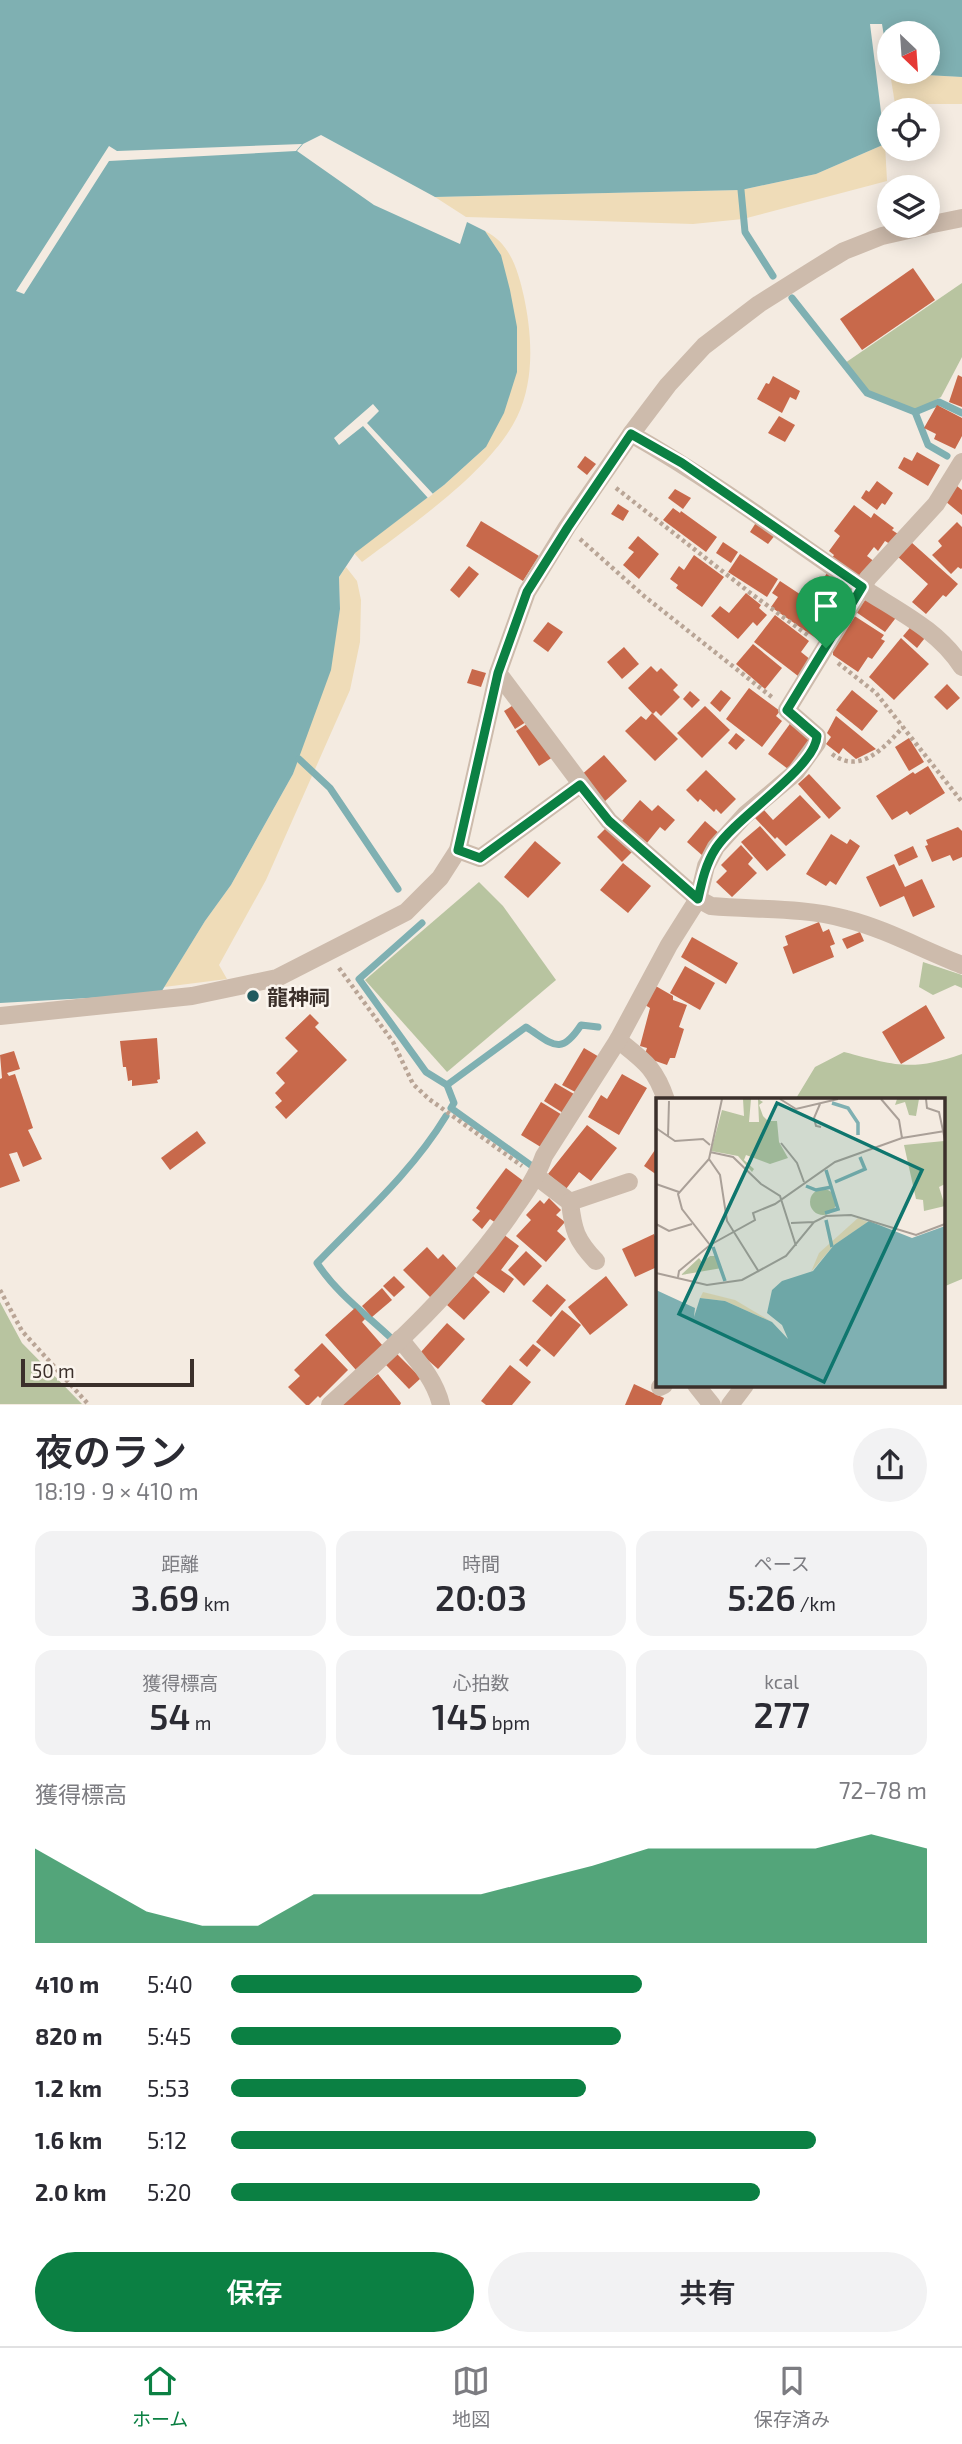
<!DOCTYPE html>
<html lang="ja">
<head>
<meta charset="utf-8">
<style>
	:root { --surface:#fff; --page:#f2f2f3; --text:#2b2b33; --muted:#7c7c81; --line:#e1e1e2; --accent:#0b8043 }
	body { margin:0; font-family:"Exo 2","Noto Sans JP",sans-serif; background:var(--page); color:var(--text); height:100vh; display:flex; flex-direction:column; font-size:26px; white-space:nowrap }
	* { box-sizing:border-box; margin:0 }
	p { font-size:23px; color:var(--muted) }
	.icon { flex:none; width:38px; height:38px; fill:none; stroke:currentColor; stroke-width:2; stroke-linecap:round; stroke-linejoin:round }
	.map { position:relative; height:1405px; overflow:hidden }
	.side { display:flex; flex-direction:column; background:var(--surface); flex:1 }
	.side>* { flex:none }
	.needle { width:46px; rotate:155deg }
	.tools { position:absolute; left:877px; top:21px; display:grid; gap:14px }
	.tools a { display:grid; place-items:center; width:63px; height:63px; border-radius:50%; background:var(--surface); box-shadow:0 4px 18px #0003; font-size:35px }
	.scale { position:absolute; left:21px; bottom:18px; width:173px; box-sizing:border-box; padding-left:7px; border:4px solid #3b302b; border-top:0; font-size:19px; line-height:24px; white-space:nowrap; color:#3b302b; -webkit-text-stroke:5px #fbf5ee; paint-order:stroke }
	.pin { position:absolute; display:grid; place-items:center; width:60px; height:60px; color:#fff; margin:-72px -30px; border-radius:50% 50% 50% 0; rotate:-45deg; box-shadow:0 0 7px #0007 }
	.pin .icon { rotate:45deg }
	.round { display:grid; place-items:center; flex:none; width:74px; height:74px; border-radius:37px; background:var(--page) }
	.headline { display:flex; align-items:center; justify-content:space-between; height:119px; padding:0 35px }
	h1 { font-size:38px; font-weight:600; line-height:52px }
	.stats { display:grid; grid-template-columns:repeat(3,1fr); gap:10px; height:119px; padding:7px 35px }
	.stats div { display:grid; align-content:center; border-radius:18px; background:var(--page); text-align:center }
	.stats b { font-size:35px; font-weight:600 }
	.stats small { font-size:19px; font-weight:400 }
	.stats p { font-size:19px }
	.chart { height:196px; padding:14px 35px }
	.chart p { display:flex; justify-content:space-between }
	.chart svg { width:100%; height:126px; margin-top:7px; fill:var(--accent); opacity:.7 }
	.action { display:flex; gap:14px; margin-top:auto; padding:14px 35px }
	.action a { flex:1; height:80px; border-radius:42px; background:var(--accent); color:#fff; font-size:28px; font-weight:600; line-height:80px; text-align:center }
	.action a+a { background:var(--page); color:var(--text) }
	ul { padding:0 35px; list-style:none; font-size:23px }
	li { display:grid; grid-template-columns:112px 84px 1fr; align-items:center; height:52px }
	li i { height:18px; border-radius:9px; background:var(--accent) }
	.tabs { display:flex; justify-content:space-around; align-items:center; height:98px; border-top:2px solid var(--line); background:var(--surface); font-size:19px; color:var(--muted) }
	.tabs a { display:grid; justify-items:center; gap:4px }
	.tabs .on { color:var(--accent) }
	.map>svg:first-child { display:block }
	.green { fill:#b8c4a0 }
	.sand { fill:#efdcb8 }
	.water { fill:#7fb0b2 }
	.pier { fill:#f4ebe1 }
	.lines { fill:none; stroke-linecap:round; stroke-linejoin:round }
	.stream { stroke:#7fb0b2; stroke-width:7 }
	.building { fill:#c8694b }
	.path { stroke:#b9a596; stroke-width:4.5; stroke-dasharray:3.5 3.5; stroke-linecap:butt }
	.minor { stroke:#cdbbac; stroke-width:18 }
	.route-casing { stroke:#fff; stroke-width:14 }
	.route { stroke:#0b8043; stroke-width:9 }
	.poi-dot { fill:#1f5a5e; stroke:#fbf5ee; stroke-width:2.5 }
	.labels { text-anchor:middle; dominant-baseline:central; stroke-width:5; stroke-linejoin:round; paint-order:stroke }
	.poi-label { font-size:21px; font-weight:bold; fill:#3b302b; stroke:#fbf5ee; text-anchor:start }
	.inset-river { fill:none; stroke:#7fb0b2; stroke-width:3.5 }
	.inset-road { fill:none; stroke:#aaa098; stroke-width:2 }
	.view { fill:#0f766e; fill-opacity:0.15; stroke:#0f766e; stroke-width:3.5 }
	.inset-edge { fill:none; stroke:#3b302b; stroke-width:3.5 }
</style>
</head>
<body>
<div class="map">
<svg width="962" height="1405" viewBox="0 0 962 1405">
	<rect width="100%" height="100%" fill="#f4ebe1"/>
	<!-- green -->
	<g class="green">
		<polygon points="962,283 962,357 941,397 913,412 867,393 845,363"/>
		<polygon points="479,882 503,906 556,980 447,1072 365,980"/>
		<polygon points="923,962 962,975 962,988 955,985 933,995 919,987"/>
		<path d="M844 1052C894 1065 911 1072 962 1054V1279L943 1287V1100H795L815 1067Z"/>
		<polygon points="0,1302 22,1343 82,1404 0,1404"/>
	</g>
	<!-- sand -->
	<g class="sand">
		<polygon points="890,73 962,77 962,104 895,104"/>
		<polygon points="885,144 887,181 743,219 693,224 466,217 435,197 741,190 816,174"/>
		<path d="M485 231C510 243 518 270 524 297 532 335 535 380 517 417 491 471 410 526 362 562L354 553 444 485 486 447 501 255Z"/>
		<polygon points="346,567 357,581 361,600 360,642 350,690 266,880 219,965 227,979 164,987 205,921 231,885 293,774 340,609 339,577"/>
	</g>
	<!-- water -->
	<polygon class="water" points="0,0 962,0 962,77 890,73 928,72 928,33 889,33 889,67 882,24 870,24 885,144 816,174 741,190 435,197 321,135 303,144 297,151 374,205 460,244 467,222 485,231 501,255 510,290 517,327 517,372 504,413 486,447 444,485 355,553 339,577 340,609 331,670 293,774 231,885 205,921 160,994 0,1003"/>
	<!-- pier -->
	<g class="pier">
		<polygon points="302,144 296,151 109,161 24,294 16,291 109,146 117,151"/>
		<polygon points="373,404 379,411 367,423 433,494 428,498 363,426 339,445 334,438"/>
	</g>
	<g class="lines">
		<!-- stream -->
		<g class="stream">
			<polyline points="741,190 745,232 773,276"/>
			<polyline points="792,298 867,393 915,412 928,445 947,456"/>
			<polyline points="915,412 939,402 962,413"/>
			<polyline points="299,759 330,788 398,889"/>
			<polyline points="422,923 359,979 426,1072 447,1085 454,1103 451,1108 532,1166"/>
			<path d="M447 1085 526 1027C553 1044 560 1057 581 1025L598 1027"/>
			<path d="M393 1340C367 1315 337 1294 317 1263 362 1216 412 1172 446 1116"/>
		</g>
	</g>
	<!-- building -->
	<g class="building">
		<polygon points="913,268 935,300 862,350 840,319"/>
		<polygon points="958,375 962,377 962,407 949,402"/>
		<polygon points="773,376 800,391 796,400 790,397 782,413 757,399 766,383 769,384"/>
		<polygon points="937,405 962,418 962,436 955,449 934,439 936,434 924,428"/>
		<polygon points="779,416 795,425 785,442 768,433"/>
		<polygon points="917,452 940,465 928,486 898,468 904,457 912,461"/>
		<polygon points="585,456 596,464 587,475 577,467"/>
		<polygon points="877,481 893,493 885,505 882,503 877,510 861,498 866,490 869,492"/>
		<polygon points="957,486 962,490 962,515 945,501"/>
		<polygon points="675,489 691,498 683,509 668,498"/>
		<polygon points="618,504 629,511 623,521 611,514"/>
		<polygon points="854,505 871,518 874,513 894,528 892,530 898,534 890,544 885,541 878,551 874,547 867,556 875,562 862,580 832,558 834,555 829,551 840,536 834,531"/>
		<polygon points="673,508 680,513 681,511 717,537 706,552 663,520"/>
		<polygon points="481,521 539,556 523,581 466,546"/>
		<polygon points="757,521 776,534 768,544 750,532"/>
		<polygon points="957,522 962,527 962,568 961,569 958,567 951,574 932,555 942,546 938,541"/>
		<polygon points="638,536 659,554 639,579 623,565 634,552 628,548"/>
		<polygon points="723,542 738,552 731,563 716,553"/>
		<polygon points="911,542 958,584 946,597 943,595 926,614 912,602 928,584 897,556"/>
		<polygon points="740,554 778,579 767,597 728,572"/>
		<polygon points="694,555 724,577 702,607 676,588 678,585 670,579 679,566 684,570"/>
		<polygon points="469,566 479,574 459,598 450,590"/>
		<polygon points="827,573 850,587 835,613 814,600 820,589 818,587"/>
		<polygon points="780,581 836,618 820,641 771,607 778,597 772,593"/>
		<polygon points="746,593 761,605 759,608 767,615 757,626 753,622 738,639 711,616 720,606 729,613"/>
		<polygon points="869,595 898,615 885,632 856,612"/>
		<polygon points="775,615 809,641 801,652 811,660 798,676 754,642"/>
		<polygon points="853,615 884,635 881,639 885,641 872,659 868,657 858,672 833,655 833,644"/>
		<polygon points="548,622 563,632 548,652 533,641"/>
		<polygon points="914,623 928,634 917,648 903,636"/>
		<polygon points="901,638 929,664 894,700 869,677"/>
		<polygon points="753,644 782,668 765,689 736,664"/>
		<polygon points="624,647 639,664 622,679 607,662"/>
		<polygon points="651,666 657,672 661,668 678,685 673,690 680,697 661,716 656,711 653,714 628,688"/>
		<polygon points="472,669 486,673 481,687 467,683"/>
		<polygon points="947,684 960,698 947,710 934,697"/>
		<polygon points="749,688 780,711 776,716 782,721 762,747 726,719"/>
		<polygon points="721,690 731,698 720,712 710,703"/>
		<polygon points="852,690 878,711 862,731 836,710"/>
		<polygon points="690,691 700,700 692,708 683,699"/>
		<polygon points="515,704 526,722 515,729 504,711"/>
		<polygon points="705,706 730,730 702,758 677,733"/>
		<polygon points="652,713 678,739 655,761 625,731 641,716 646,720"/>
		<polygon points="836,716 876,749 856,759 843,748 839,754 826,744 831,737 827,733"/>
		<polygon points="792,721 813,737 788,769 768,754"/>
		<polygon points="530,722 553,757 539,766 516,731"/>
		<polygon points="736,733 745,740 736,750 728,743"/>
		<polygon points="909,738 924,762 909,771 895,747"/>
		<polygon points="604,755 627,781 603,803 579,777"/>
		<polygon points="928,766 945,793 910,815 907,811 892,820 876,796 913,772 915,774"/>
		<polygon points="706,770 736,799 721,814 716,809 714,812 700,799 698,802 686,790"/>
		<polygon points="809,774 841,808 829,819 798,784"/>
		<polygon points="800,795 821,817 786,846 777,837 775,839 755,818 764,810 773,820"/>
		<polygon points="640,800 652,811 658,805 675,820 665,831 660,827 647,843 622,821"/>
		<polygon points="705,821 721,835 703,856 687,842"/>
		<polygon points="760,826 786,855 767,871 741,842"/>
		<polygon points="607,827 633,851 622,862 597,837"/>
		<polygon points="958,827 962,831 962,857 953,861 950,855 932,862 925,846 928,845 926,840"/>
		<polygon points="831,834 847,844 850,839 860,846 836,885 830,881 826,886 806,874"/>
		<polygon points="535,841 561,863 528,898 504,877"/>
		<polygon points="741,845 753,858 748,864 757,873 732,897 716,882 727,871 721,865"/>
		<polygon points="913,846 918,857 899,866 894,855"/>
		<polygon points="623,863 651,886 628,913 600,890"/>
		<polygon points="894,864 905,887 922,879 935,907 913,917 904,896 880,907 866,877"/>
		<polygon points="819,922 823,932 829,929 835,944 830,946 834,957 793,974 783,947 788,945 785,936"/>
		<polygon points="860,932 864,941 847,949 842,939"/>
		<polygon points="692,937 738,963 726,984 681,957"/>
		<polygon points="685,966 715,983 700,1010 670,993"/>
		<polygon points="654,985 673,996 673,1000 687,1005 679,1027 684,1029 675,1058 670,1058 667,1065 644,1057 647,1048 640,1046 650,1008 645,1005"/>
		<polygon points="926,1005 945,1038 901,1064 882,1032"/>
		<polygon points="310,1014 319,1023 315,1027 347,1060 286,1119 275,1107 282,1101 275,1093 285,1083 276,1073 298,1051 285,1038"/>
		<polygon points="157,1038 160,1079 157,1080 158,1083 132,1086 132,1080 128,1081 126,1067 123,1067 120,1041"/>
		<polygon points="584,1048 601,1058 579,1094 562,1085"/>
		<polygon points="14,1051 20,1069 7,1073 9,1076 15,1074 33,1128 28,1130 42,1159 23,1167 17,1152 9,1154 20,1181 0,1188 0,1079 2,1078 0,1055"/>
		<polygon points="622,1074 647,1088 619,1135 588,1117 601,1095 607,1099"/>
		<polygon points="555,1083 574,1094 563,1113 544,1101"/>
		<polygon points="541,1102 564,1116 544,1149 521,1135"/>
		<polygon points="587,1125 617,1148 591,1181 579,1172 566,1189 548,1174"/>
		<polygon points="197,1131 206,1143 170,1170 161,1158"/>
		<polygon points="657,1147 657,1175 644,1166"/>
		<polygon points="506,1168 526,1183 496,1223 490,1219 482,1229 472,1220 480,1211 476,1208"/>
		<polygon points="549,1198 561,1210 556,1215 565,1222 557,1231 566,1239 546,1262 516,1236 531,1220 526,1215 540,1200 544,1204"/>
		<polygon points="503,1234 519,1246 501,1270 514,1279 504,1293 475,1272"/>
		<polygon points="654,1234 657,1241 657,1267 635,1277 622,1249"/>
		<polygon points="427,1247 438,1259 443,1254 460,1272 432,1299 403,1270"/>
		<polygon points="526,1251 542,1266 524,1286 508,1270"/>
		<polygon points="394,1276 405,1287 394,1297 383,1286"/>
		<polygon points="473,1276 490,1292 464,1320 447,1305"/>
		<polygon points="606,1276 628,1305 590,1335 568,1307"/>
		<polygon points="547,1284 566,1300 551,1317 532,1301"/>
		<polygon points="382,1288 392,1300 372,1317 362,1306"/>
		<polygon points="355,1308 365,1319 362,1322 383,1346 356,1370 325,1335"/>
		<polygon points="562,1310 581,1325 554,1357 536,1342"/>
		<polygon points="447,1323 465,1339 438,1369 420,1353"/>
		<polygon points="322,1343 348,1370 320,1398 318,1396 309,1405 306,1405 288,1387 300,1376 294,1370"/>
		<polygon points="533,1344 541,1350 527,1367 519,1360"/>
		<polygon points="397,1354 421,1378 409,1389 386,1365"/>
		<polygon points="510,1365 531,1382 512,1405 486,1405 481,1401"/>
		<polygon points="378,1374 401,1403 400,1405 340,1405"/>
		<polygon points="634,1384 664,1398 661,1405 625,1405"/>
	</g>
	<g class="lines">
		<!-- path -->
		<g class="path">
			<polyline points="616,488 749,592 809,636"/>
			<polyline points="580,539 644,596 773,698"/>
			<polyline points="838,663 876,693 962,802"/>
			<path d="M832 754C860 775 884 748 903 727"/>
			<polyline points="339,968 393,1042 413,1084 429,1099 522,1166"/>
			<polyline points="0,1290 22,1331 89,1405"/>
		</g>
		<!-- minor -->
		<g class="minor">
			<polyline points="928,225 962,218"/>
			<path d="M631 434C710 479 783 533 858 585 895 610 937 628 962 667"/>
			<path d="M498 673 609 821 698 899 711 906C755 910 803 907 846 919 886 929 923 950 962 965"/>
			<polyline points="458,850 480,858 580,785"/>
			<polyline points="0,1016 192,996 277,978 406,912 440,878 458,850 498,673 527,592 567,527 631,434 668,385 704,346 759,304 813,270 844,251 882,236 926,226"/>
			<path d="M618 1040C644 1061 655 1067 666 1100"/>
			<path d="M536 1176 570 1202C573 1230 576 1240 596 1261"/>
			<polyline points="570,1202 629,1182"/>
			<path d="M400 1339C416 1359 435 1379 441 1405"/>
			<polyline points="696,1385 712,1405"/>
			<polyline points="660,1387 664,1385"/>
			<path d="M330 1405C394 1347 459 1287 509 1216 522 1197 536 1179 544 1156L618 1040 669 945 698 899 706 866 716 847 745 815 796 772 817 743V736L787 710 868 578 936 504 962 462"/>
			<polyline points="730,1405 745,1385"/>
		</g>
	</g>
	<g class="lines">
		<!-- route casing -->
		<g class="route-casing">
			<path id="route" d="M631 434 682 463 862 587 787 710 817 736C816 767 736 817 716 848 706 863 702 881 698 899L609 821 580 785 480 858 458 850 498 673 527 592 568 527Z"/>
		</g>
		<!-- route -->
		<use href="#route" class="route"/>
	</g>
	<!-- markers -->
	<circle class="poi-dot" cx="253" cy="996" r="7"/>
	<g class="labels">
		<!-- poi labels -->
		<g class="poi-label">
			<text x="267" y="996">龍神祠</text>
		</g>
	</g>
	<!-- overview -->
	<g transform="translate(656 1098)">
		<rect width="289" height="289" fill="#f4ebe1"/>
		<path d="M87 1H95L93 24H103L102 1 107 4 103 7 107 18 112 23H121L123 44 132 60 114 66 90 57 88 62 98 71 96 74 82 58 55 53 66 12 88 18ZM241 1H263L260 18 253 17 249 4 239 7ZM288 43 289 86 283 89 289 108 268 113 267 102 260 101 248 47ZM154 104a13 13 0 1 1 26 0a13 13 0 1 1-26 0ZM54 158H59L66 170 25 177 43 160 46 164Z" fill="#b8c4a0"/>
		<path d="M202 120 212 124 178 147 155 174 163 155ZM47 194 79 202 116 224 69 203 44 200Z" fill="#efdcb8"/>
		<path d="M213 123 256 140 289 128V288H0V192L39 210 38 219 44 200 69 203 116 224 132 241 126 227 111 215 116 192 126 183 157 173 178 147Z" fill="#7fb0b2"/>
		<path class="inset-river" d="M176 5 192 10 202 25V37M179 84 209 71 204 59M150 88 160 92 176 89M169 115 182 111 170 72M170 122 176 149M57 149 69 183"/>
		<path class="inset-road" d="M124 1 140 11 182 1M225 1 243 22 246 40M270 1 271 10 283 14 289 42M164 6 158 20 160 28 165 29M0 30 19 43 47 41 54 47M12 39 13 3M125 45 141 65 148 84M54 54 77 59 105 86 124 98 140 148M53 61 64 77 71 123 103 174M0 86 23 94M135 125 158 124M0 126 13 133 36 126M54 147 26 111 22 96 53 61 66 1M0 175 51 187 86 182 130 158 158 124 170 118 195 117 260 137 289 126M22 179 23 173 54 147 99 122 97 115 119 106 179 64 246 40 289 33"/>
		<path class="view" d="M121 5 266 72 168 284 23 216Z"/>
		<rect width="289" height="289" class="inset-edge"/>
	</g>
</svg>
<div class="tools">
<a><svg class="needle" viewBox="-14 -14 28 28"><path d="M0-13l5 13h-10z" fill="#e53935"/><path d="M0 13l5-13h-10z" fill="#7c7c81"/></svg></a>
<a><svg class="icon" aria-label="locate" viewBox="0 0 24 24"><circle cx="12" cy="12" r="6"/><path d="M12 2v4M12 18v4M2 12h4M18 12h4"/></svg></a>
<a><svg class="icon" aria-label="layers" viewBox="0 0 24 24"><path d="M12 4l9 5-9 5-9-5zM3 14l9 5 9-5"/></svg></a>
</div>
<div class="scale">50 m</div>
<div class="pin" style="left:826px;top:648px;background:#1e9e55"><svg class="icon" aria-label="arrive" viewBox="0 0 24 24"><path d="M6 21V4h12l-3 4 3 4H6"/></svg></div>
</div>
<section class="side">
<div class="headline"><div><h1>夜のラン</h1><p>18:19 · 9 × 410 m</p></div><a class="round"><svg class="icon" aria-label="share" viewBox="0 0 24 24"><path d="M12 15V3M7 8l5-5 5 5M5 13v7h14v-7"/></svg></a></div>
<div class="stats">
<div><p>距離</p><b>3.69<small> km</small></b></div>
<div><p>時間</p><b>20:03</b></div>
<div><p>ペース</p><b>5:26<small> /km</small></b></div>
</div>
<div class="stats">
<div><p>獲得標高</p><b>54<small> m</small></b></div>
<div><p>心拍数</p><b>145<small> bpm</small></b></div>
<div><p>kcal</p><b>277</b></div>
</div>
<div class="chart"><p><span>獲得標高</span>72–78 m</p>
<svg viewBox="0 0 160 44" preserveAspectRatio="none"><path d="M0 44V11L10 22L20 33L30 38L40 38L50 27L60 27L70 27L80 27L90 22L100 17L110 11L120 11L130 11L140 11L150 6L160 11V44z"/></svg>
</div>
<ul>
<li><b>410 m</b>5:40<i style="width:59%"></i></li>
<li><b>820 m</b>5:45<i style="width:56%"></i></li>
<li><b>1.2 km</b>5:53<i style="width:51%"></i></li>
<li><b>1.6 km</b>5:12<i style="width:84%"></i></li>
<li><b>2.0 km</b>5:20<i style="width:76%"></i></li>
</ul>
<div class="action"><a>保存</a><a>共有</a></div>
</section>
<nav class="tabs">
<a class="on"><svg class="icon" aria-label="home" viewBox="0 0 24 24"><path d="M3 11l9-7 9 7M6 9v11h12V9"/></svg>ホーム</a>
<a><svg class="icon" aria-label="map" viewBox="0 0 24 24"><path d="M3 6l6-2 6 2 6-2v14l-6 2-6-2-6 2zM9 4v14M15 6v14"/></svg>地図</a>
<a><svg class="icon" aria-label="saved" viewBox="0 0 24 24"><path d="M7 4h10v16l-5-4-5 4z"/></svg>保存済み</a>
</nav>
</body>
</html>
